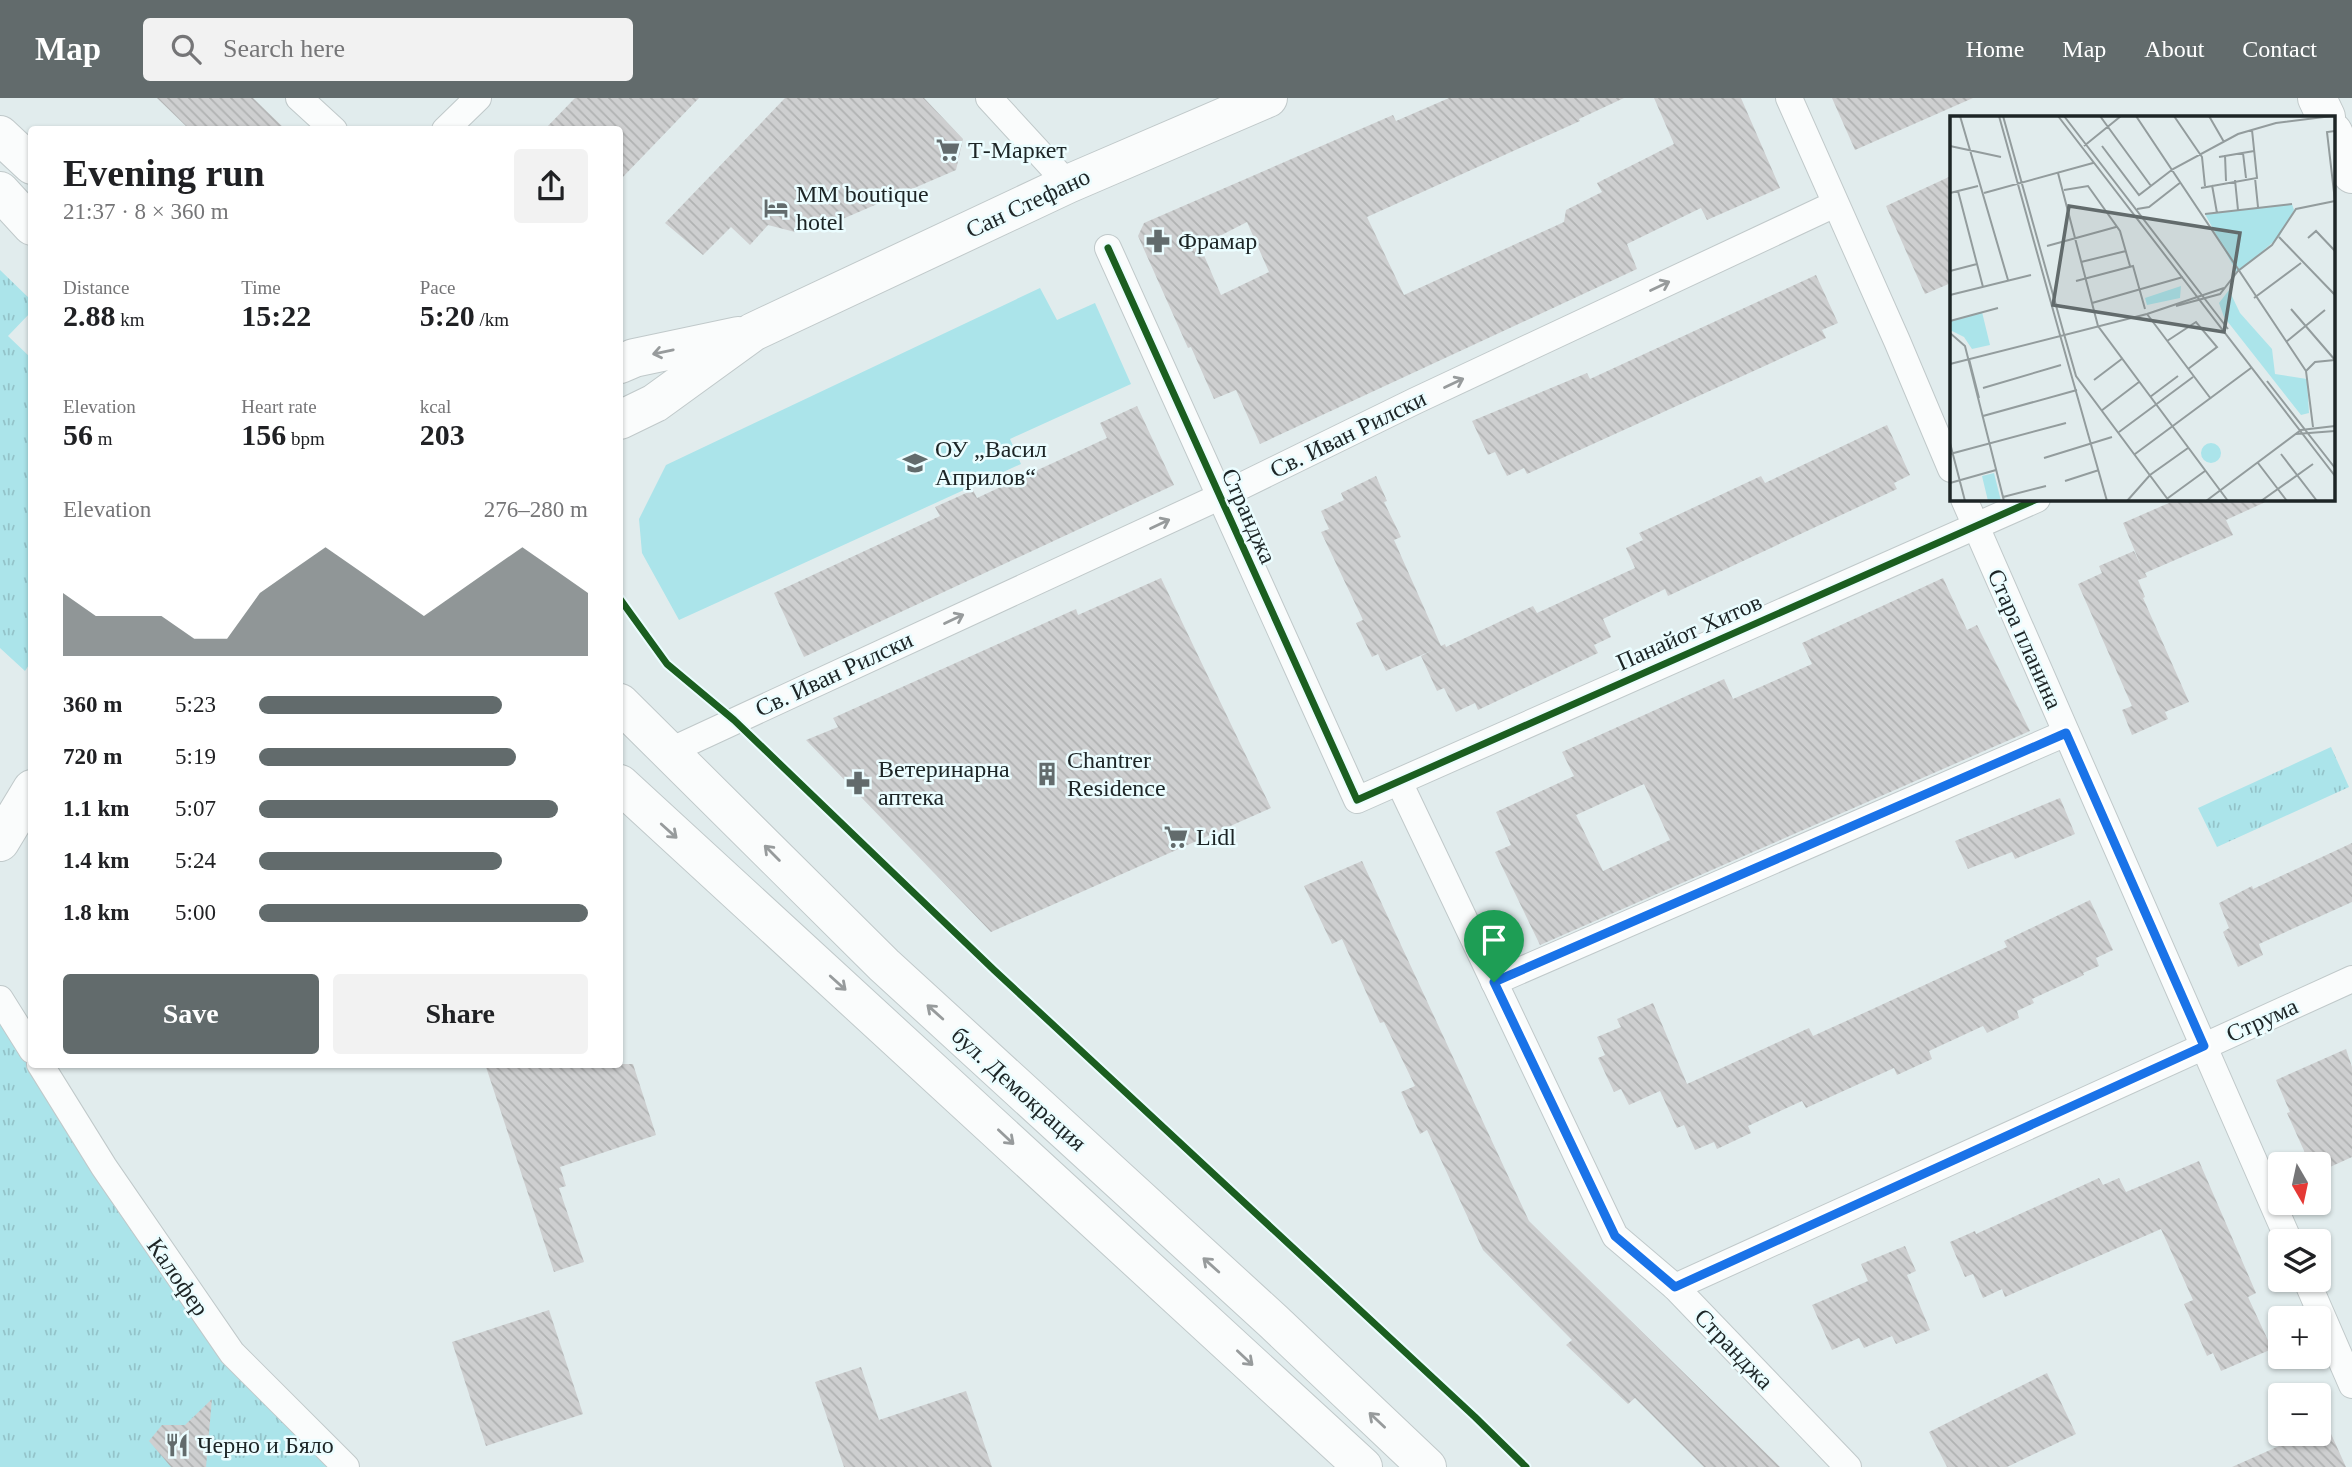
<!DOCTYPE html>
<html lang="en">
<head>
<meta charset="utf-8">
<style>
	:root { --surface:#fff; --page:#f2f2f2; --text:#202124; --muted:#757577; --accent:#626b6c }
	body { margin:0; font-family:"Times New Roman",serif; background:var(--page); color:var(--text); height:100vh; display:flex; flex-direction:column; font-size:26px; white-space:nowrap }
	* { box-sizing:border-box; margin:0 }
	p { font-size:23px; color:var(--muted) }
	.icon { flex:none; width:38px; height:38px; fill:none; stroke:currentColor; stroke-width:2; stroke-linecap:round; stroke-linejoin:round }
	.map { position:relative; flex:1; overflow:hidden }
	.panel { position:absolute; left:28px; top:28px; width:595px; height:942px; display:flex; flex-direction:column; background:var(--surface); border-radius:7px; box-shadow:0 2px 5px #0004 }
	.panel>* { flex:none }
	.needle { width:46px; rotate:171deg }
	.tools { position:absolute; left:2268px; top:1054px; display:grid; gap:14px }
	.tools a { display:grid; place-items:center; width:63px; height:63px; border-radius:7px; background:var(--surface); box-shadow:0 2px 5px #0004; font-size:35px }
	.pin { position:absolute; display:grid; place-items:center; width:60px; height:60px; color:#fff; margin:-72px -30px; border-radius:50% 50% 50% 0; rotate:-45deg; box-shadow:0 0 7px #0007 }
	.pin .icon { rotate:45deg }
	.round { display:grid; place-items:center; flex:none; width:74px; height:74px; border-radius:7px; background:var(--page) }
	.head { display:flex; align-items:center; justify-content:space-between; height:119px; padding:0 35px }
	h1 { font-size:38px; font-weight:600; line-height:52px }
	.figures { display:grid; grid-template-columns:repeat(3,1fr); gap:10px; height:119px; padding:7px 35px }
	.figures div { display:grid; align-content:center }
	.figures b { font-size:30px; font-weight:600 }
	.figures small { font-size:19px; font-weight:400 }
	.figures p { font-size:19px }
	.chart { height:196px; padding:14px 35px }
	.chart p { display:flex; justify-content:space-between }
	.chart svg { width:100%; height:126px; margin-top:7px; fill:var(--accent); opacity:.7 }
	.cta { display:flex; gap:14px; margin-top:auto; padding:14px 35px }
	.cta a { flex:1; height:80px; border-radius:7px; background:var(--accent); color:#fff; font-size:28px; font-weight:600; line-height:80px; text-align:center }
	.cta a+a { background:var(--page); color:var(--text) }
	ul { padding:0 35px; list-style:none; font-size:23px }
	li { display:grid; grid-template-columns:112px 84px 1fr; align-items:center; height:52px }
	li i { height:18px; border-radius:9px; background:var(--accent) }
	header { display:flex; align-items:center; gap:42px; box-sizing:border-box; height:98px; padding:0 35px; background:var(--accent); color:#fff }
	header strong { font-size:33px }
	nav { display:flex; gap:38px; margin-inline-start:auto; font-size:24px }
	.search { width:490px; height:63px; background:var(--page); display:flex; align-items:center; gap:18px; box-sizing:border-box; padding:0 24px; border-radius:7px; color:var(--muted); font-size:26px }
	.map>svg:first-child { display:block }
	.grass { fill:url(#grass-tufts) }
	.pitch { fill:#abe4ea }
	.building { fill:url(#building-back-hatch); fill-rule:evenodd }
	.lines { fill:none; stroke-linecap:round; stroke-linejoin:round }
	.minor-casing { stroke:#c0c9ca; stroke-width:28 }
	.secondary-casing { stroke:#c0c9ca; stroke-width:40 }
	.minor { stroke:#fafcfc; stroke-width:26 }
	.secondary { stroke:#fafcfc; stroke-width:38 }
	.cycleway-casing { stroke:#ebfdff; stroke-width:11 }
	.cycleway { stroke:#1b5e20; stroke-width:7 }
	.oneway { stroke:#979b9c }
	.route-casing { stroke:#fff; stroke-width:14 }
	.route { stroke:#1a73e8; stroke-width:9 }
	.labels { text-anchor:middle; dominant-baseline:central; stroke-width:5; stroke-linejoin:round; paint-order:stroke }
	.poi-label { font-size:24px; fill:#1d2526; stroke:#ebfdff; text-anchor:start }
	.street-label { font-size:24px; fill:#1d2526; stroke:#ebfdff }
	.inset-road { fill:none; stroke:#939c9d; stroke-width:2 }
	.view { fill:#626b6c; fill-opacity:0.15; stroke:#626b6c; stroke-width:3.5 }
	.inset-edge { fill:none; stroke:#1d2526; stroke-width:3.5 }
</style>
</head>
<body>
<header>
<strong>Map</strong>
<div class="search"><svg class="icon" aria-label="search" viewBox="0 0 24 24"><circle cx="10" cy="10" r="6"/><path d="M15 15l6 6"/></svg>Search here</div>
<nav><a>Home</a><a>Map</a><a>About</a><a>Contact</a></nav>
</header>
<div class="map">
<svg width="2352" height="1369" viewBox="0 0 2352 1369">
	<defs>
		<pattern id="grass-tufts" width="24" height="20" patternUnits="userSpaceOnUse" patternTransform="scale(1.75)"><rect width="24" height="20" fill="#abe4ea"/><path d="M3 7l-1-3M5 7V3M7 7l1-3M15 17l-1-3M17 17v-4M19 17l1-3" fill="none" stroke="#93c3c9"/></pattern>
		<pattern id="building-back-hatch" width="6" height="6" patternUnits="userSpaceOnUse" patternTransform="scale(1.75)"><rect width="6" height="6" fill="#cecfd0"/><path d="M-1 5l2 2M0 0l6 6M5-1l2 2" fill="none" stroke="#b0b2b2"/></pattern>
	</defs>
	<rect width="100%" height="100%" fill="#e1eced"/>
	<!-- grass -->
	<g class="grass">
		<polygon points="0,172 31,202 31,214 8,238 31,260 32,562 25,573 0,550"/>
		<polygon points="2331,649 2349,689 2217,749 2198,710"/>
		<polygon points="0,901 157,1150 346,1369 0,1369"/>
	</g>
	<!-- pitch -->
	<polygon class="pitch" points="1040,190 1057,222 1095,205 1131,286 1010,341 1021,366 679,522 642,455 639,421 666,367"/>
	<!-- building -->
	<g class="building">
		<polygon points="157,0 253,0 286,32 190,32"/>
		<polygon points="575,0 699,0 620,82 620,32 544,32"/>
		<polygon points="785,0 924,0 963,41 956,72 817,132 795,134 768,127 750,147 731,129 703,157 665,125"/>
		<path d="M1449 0H1624L1579 21 1580 23 1367 119 1404 197 1564 124 1566 112 1602 94 1597 85 1674 46 1654 0H1741L1780 90 1707 122 1701 110 1627 146 1637 171 1260 346 1236 292 1214 301 1191 249 1188 250 1138 138 1144 125 1393 17 1396 23ZM1247 124 1269 174 1221 197 1200 148Z"/>
		<polygon points="1832,0 1973,0 1855,52"/>
		<polygon points="1951,78 1951,185 1925,196 1886,108"/>
		<polygon points="1816,177 1838,225 1822,232 1826,240 1527,376 1524,370 1507,378 1495,354 1488,357 1472,323 1587,275 1590,281"/>
		<polygon points="1137,308 1174,387 804,559 774,495 940,418 935,409 973,392 977,400 1107,340 1100,325"/>
		<polygon points="1887,327 1910,377 1894,385 1897,391 1668,498 1665,491 1603,521 1611,539 1594,547 1598,555 1478,612 1475,605 1456,614 1444,590 1437,593 1421,558 1433,552 1386,573 1378,556 1372,559 1356,525 1363,522 1321,434 1329,431 1321,413 1344,402 1341,395 1376,378 1387,403 1384,404 1401,439 1394,442 1441,548 1445,546 1446,549 1533,508 1537,515 1635,470 1626,450 1643,442 1639,435 1761,378 1765,385"/>
		<polygon points="2178,401 2272,401 2226,422 2233,437 2145,475 2147,479 2138,482 2145,499 2143,500 2189,604 2165,614 2168,621 2132,637 2122,612 2132,608 2078,486 2102,475 2099,468 2134,453 2142,470 2123,425"/>
		<polygon points="1161,480 1271,710 991,834 806,642 838,629 833,620 1076,511 1078,517"/>
		<path d="M1943 480 1967 532 1977 527 2030 633 1540 847 1495 754 1511 747 1496 714 1574 678 1562 654 1724 581 1733 601 1812 566 1802 545ZM1644 686 1670 742 1603 773 1576 717Z"/>
		<polygon points="2060,700 2075,736 2015,761 2012,754 1968,771 1955,743"/>
		<polygon points="2352,745 2352,804 2259,846 2263,857 2238,869 2223,834 2229,830 2219,805 2252,788 2253,791"/>
		<polygon points="1362,763 1529,1123 1780,1369 1704,1369 1635,1300 1628,1306 1566,1247 1572,1242 1483,1152 1427,1032 1420,1036 1401,994 1415,988 1384,924 1380,925 1342,841 1332,846 1304,788"/>
		<polygon points="2090,802 2113,852 2096,860 2099,868 2083,875 2084,877 2032,901 2034,905 2017,913 2019,920 1987,935 1983,928 1929,953 1932,961 1897,977 1894,970 1806,1010 1802,1003 1748,1028 1751,1035 1717,1051 1714,1044 1695,1052 1684,1027 1677,1030 1660,993 1629,1007 1621,991 1614,994 1598,960 1605,957 1597,939 1621,929 1617,921 1653,905 1687,986 1809,930 1813,938 1866,914 2007,849 2004,843"/>
		<polygon points="2346,951 2352,969 2352,1059 2319,1074 2319,1066 2310,1066 2287,1015 2290,1014 2276,982"/>
		<polygon points="485,966 633,966 656,1037 560,1069 566,1088 559,1090 584,1164 554,1174"/>
		<polygon points="2199,1063 2256,1195 2248,1199 2272,1251 2221,1273 2213,1255 2207,1258 2184,1206 2193,1202 2161,1131 2005,1199 2002,1191 1983,1200 1973,1176 1965,1179 1950,1144 1975,1133 1976,1136 2099,1080 2103,1087 2119,1080 2126,1094"/>
		<polygon points="1905,1148 1916,1173 1907,1177 1930,1232 1896,1246 1892,1238 1864,1250 1859,1240 1832,1252 1812,1207 1868,1183 1861,1166"/>
		<polygon points="549,1212 583,1316 486,1348 452,1244"/>
		<polygon points="861,1269 879,1322 966,1293 992,1369 844,1369 815,1284"/>
		<polygon points="2047,1275 2076,1336 2007,1369 1947,1369 1929,1334"/>
		<polygon points="212,1301 206,1369 171,1369 149,1343 162,1327 185,1327"/>
		<polygon points="2327,1327 2346,1369 2232,1369 2308,1335 2319,1335 2319,1330"/>
	</g>
	<g class="lines">
		<!-- minor casing -->
		<g class="minor-casing">
			<g id="minor">
				<polyline points="299,0 334,32"/>
				<polyline points="989,0 1068,86"/>
				<polyline points="1789,0 1897,243 1951,371"/>
				<polyline points="445,32 478,0"/>
				<polyline points="1108,150 1357,702 2037,401"/>
				<polyline points="1964,401 2289,1143"/>
				<polyline points="670,653 1219,399 1415,303 1835,106"/>
				<polyline points="1399,684 1615,1138 1675,1189 1848,1369"/>
				<polyline points="1494,884 2066,635"/>
				<polyline points="0,901 32,952"/>
				<polyline points="40,966 104,1069 232,1255 346,1369"/>
				<polyline points="2306,1181 2352,1287"/>
				<polyline points="1675,1189 2352,881"/>
			</g>
		</g>
		<!-- secondary casing -->
		<g class="secondary-casing">
			<g id="secondary">
				<polyline points="2317,0 2326,19"/>
				<polyline points="2333,34 2352,76"/>
				<polyline points="0,37 32,67"/>
				<polyline points="0,93 32,128"/>
				<polyline points="620,266 634,260 738,238"/>
				<polyline points="620,322 655,305 753,234 1068,86 1268,0"/>
				<polyline points="620,605 884,867 1274,1224 1427,1369"/>
				<polyline points="620,686 1363,1369"/>
				<polyline points="0,744 32,691"/>
			</g>
		</g>
		<!-- minor -->
		<use href="#minor" class="minor"/>
		<!-- secondary -->
		<use href="#secondary" class="secondary"/>
		<!-- cycleway casing -->
		<g class="cycleway-casing">
			<g id="cycleway">
				<polyline points="1108,150 1357,702 2037,401"/>
				<polyline points="620,501 667,566 734,622 994,872 1475,1319 1526,1369"/>
			</g>
		</g>
		<!-- cycleway -->
		<use href="#cycleway" class="cycleway"/>
	</g>
	<!-- one-way arrows -->
	<defs><path id="oneway-shaft" d="M-6 0H5M1.5-3L5.5 0L1.5 3" fill="none" stroke-width="1.6" stroke-linecap="round" stroke-linejoin="round" transform="scale(1.75)"/></defs>
	<g class="oneway">
		<use href="#oneway-shaft" transform="translate(1660 188) rotate(-25)"/>
		<use href="#oneway-shaft" transform="translate(663 254) rotate(168)"/>
		<use href="#oneway-shaft" transform="translate(1454 285) rotate(-25)"/>
		<use href="#oneway-shaft" transform="translate(1160 426) rotate(-25)"/>
		<use href="#oneway-shaft" transform="translate(954 521) rotate(-25)"/>
		<use href="#oneway-shaft" transform="translate(669 733) rotate(42)"/>
		<use href="#oneway-shaft" transform="translate(772 755) rotate(-135)"/>
		<use href="#oneway-shaft" transform="translate(838 885) rotate(42)"/>
		<use href="#oneway-shaft" transform="translate(935 914) rotate(-138)"/>
		<use href="#oneway-shaft" transform="translate(1006 1039) rotate(43)"/>
		<use href="#oneway-shaft" transform="translate(1211 1167) rotate(-138)"/>
		<use href="#oneway-shaft" transform="translate(1245 1260) rotate(43)"/>
		<use href="#oneway-shaft" transform="translate(1377 1322) rotate(-137)"/>
	</g>
	<g class="lines">
		<!-- route casing -->
		<g class="route-casing">
			<polygon id="route" points="2066,635 2204,948 1675,1189 1615,1138 1494,884"/>
		</g>
		<!-- route -->
		<use href="#route" class="route"/>
	</g>
	<!-- icons -->
	<defs>
		<g id="supermarket-bare" transform="scale(1.89)"><path d="M-6-5.5h2.5l.6 2H6L4.5 2H-2.5L-4.4-4H-6ZM-1.5 3.2a1.3 1.3 0 1 0 .1 0ZM3 3.2a1.3 1.3 0 1 0 .1 0Z" fill="#626b6c" stroke="#ebfdff" stroke-width="2.5" paint-order="stroke"/></g>
		<g id="hotel-bare" transform="scale(1.89)"><path d="M-6-4.5h1.5V1H6V5H4.5V3h-9V5H-6ZM-4 0a1.8 1.8 0 1 1 3.6 0ZM.5 0V-2.5h3Q6-2.5 6 0Z" fill="#626b6c" stroke="#ebfdff" stroke-width="2.5" paint-order="stroke"/></g>
		<g id="pharmacy-bare" transform="scale(1.89)"><path d="M-2-6h4v4h4v4h-4v4h-4v-4h-4v-4h4Z" fill="#626b6c" stroke="#ebfdff" stroke-width="2.5" paint-order="stroke"/></g>
		<g id="school-bare" transform="scale(1.89)"><path d="M0-5L7-2L0 1L-7-2ZM-4 1L0 2.5L4 1V4Q0 6-4 4Z" fill="#626b6c" stroke="#ebfdff" stroke-width="2.5" paint-order="stroke"/></g>
		<g id="building-bare" transform="scale(1.89)"><path d="M-4-6H4V6H1V3H-1V6H-4ZM-2.5-4.3h1.7v1.8h-1.7ZM.8-4.3h1.7v1.8H.8ZM-2.5-1h1.7V.8h-1.7ZM.8-1h1.7V.8H.8Z" fill="#626b6c" stroke="#ebfdff" stroke-width="2.5" paint-order="stroke"/></g>
		<g id="restaurant-bare" transform="scale(1.89)"><path d="M-5-6h1v4h1v-4h1v4h1v-4h1v5L-1.5 .5V6h-2V.5L-5-1ZM5-6V6H3V1.5H1.5Q1.5-4 5-6Z" fill="#626b6c" stroke="#ebfdff" stroke-width="2.5" paint-order="stroke"/></g>
	</defs>
	<g fill-rule="evenodd">
		<use href="#supermarket-bare" x="948" y="52"/>
		<use href="#hotel-bare" x="776" y="110"/>
		<use href="#pharmacy-bare" x="1158" y="143"/>
		<use href="#school-bare" x="915" y="365"/>
		<use href="#building-bare" x="1047" y="676"/>
		<use href="#pharmacy-bare" x="858" y="685"/>
		<use href="#supermarket-bare" x="1176" y="739"/>
		<use href="#restaurant-bare" x="177" y="1347"/>
	</g>
	<g class="labels">
		<!-- poi labels -->
		<g class="poi-label">
			<text x="968" y="52">Т-Маркет</text>
			<text x="796" y="96">MM boutique<tspan x="796" dy="28">hotel</tspan></text>
			<text x="1178" y="143">Фрамар</text>
			<text x="935" y="351">ОУ „Васил<tspan x="935" dy="28">Априлов“</tspan></text>
			<text x="1067" y="662">Chantrer<tspan x="1067" dy="28">Residence</tspan></text>
			<text x="878" y="671">Ветеринарна<tspan x="878" dy="28">аптека</tspan></text>
			<text x="1196" y="739">Lidl</text>
			<text x="197" y="1347">Черно и Бяло</text>
		</g>
		<!-- street labels -->
		<g class="street-label">
			<text transform="translate(1028 105) rotate(-25)">Сан Стефано</text>
			<text transform="translate(1348 336) rotate(-26)">Св. Иван Рилски</text>
			<text transform="translate(1249 418) rotate(66)">Странджа</text>
			<text transform="translate(1689 534) rotate(-24)">Панайот Хитов</text>
			<text transform="translate(2025 541) rotate(66)">Стара планина</text>
			<text transform="translate(834 576) rotate(-25)">Св. Иван Рилски</text>
			<text transform="translate(2262 922) rotate(-24)">Струма</text>
			<text transform="translate(1019 991) rotate(42)">бул. Демокрация</text>
			<text transform="translate(178 1179) rotate(55)">Калофер</text>
			<text transform="translate(1734 1251) rotate(46)">Странджа</text>
		</g>
	</g>
	<!-- overview -->
	<g transform="translate(1950 18)">
		<rect width="385" height="385" fill="#e1eced"/>
		<path d="M342 88 344 94 329 121 287 157 255 98ZM279 174 290 197 322 233 325 258 357 263 359 297 351 299 274 201 269 187ZM32 196 40 229 22 233 14 221 0 214V205ZM251 337a10 10 0 1 1 20 0a10 10 0 1 1-20 0ZM44 357 51 385H38L32 360Z" fill="#abe4ea"/>
		<path d="M231 170 230 182 197 189 195 182Z" fill="#abe4ea"/>
		<path class="inset-road" d="M10 0 58 164M49 0 110 219M53 0 114 218M108 0 385 360M114 0 278 213M150 0 201 70M186 0 356 255 363 311M224 0 252 41 255 70M259 0 274 26M0 30 51 41M134 30 171 0M152 30 189 79 223 53 288 18 326 7 382 0M293 37 296 62M275 39 276 65M269 41 304 35M108 57 148 210 278 385M305 62 308 91M285 64 288 94M262 69 267 97M251 72 307 62 302 14M114 74 138 70 170 115 180 150M8 75 33 171M0 77 28 70M34 77 143 47M385 85 377 16 385 15M187 93 199 91 231 66M255 98 342 88M329 121 385 179M358 122 366 115 385 135M97 130 166 111M131 146 176 135M0 155 27 148M126 165 183 150 195 193M0 179 81 159M304 182 351 147M142 187 233 161M226 190 270 178 288 155 322 129 346 93 385 85M341 193 385 244M197 198 261 283M0 205 48 192M0 217 15 230 54 385M114 218 126 260 219 385M110 219 157 385M217 225 246 206 267 231 238 253M336 226 375 194M19 243 29 282M0 248 197 198 274 172M356 255 365 246 385 244M144 264 173 242M317 265 385 352M33 272 111 249M200 281 228 260M151 295 189 266M33 300 127 274M169 316 243 261M346 318 385 315M0 327 15 385M0 338 116 307M185 338 301 252M331 338 367 385M94 342 162 321M308 347 337 385M115 365 149 354M0 367 46 354M53 381 96 370M218 382 255 355M177 385 200 359 238 332M256 385 351 314 385 310M311 385 363 348"/>
		<path class="view" d="M119 90 290 117 274 216 103 189Z"/>
		<rect width="385" height="385" class="inset-edge"/>
	</g>
</svg>
<div class="tools">
<a><svg class="needle" viewBox="-14 -14 28 28"><path d="M0-13l5 13h-10z" fill="#e53935"/><path d="M0 13l5-13h-10z" fill="#757577"/></svg></a>
<a><svg class="icon" aria-label="layers" viewBox="0 0 24 24"><path d="M12 4l9 5-9 5-9-5zM3 14l9 5 9-5"/></svg></a>
<a>+</a>
<a>−</a>
</div>
<div class="pin" style="left:1494px;top:884px;background:#1e9e55"><svg class="icon" aria-label="arrive" viewBox="0 0 24 24"><path d="M6 21V4h12l-3 4 3 4H6"/></svg></div>
<section class="panel">
<div class="head"><div><h1>Evening run</h1><p>21:37 · 8 × 360 m</p></div><a class="round"><svg class="icon" aria-label="share" viewBox="0 0 24 24"><path d="M12 15V3M7 8l5-5 5 5M5 13v7h14v-7"/></svg></a></div>
<div class="figures">
<div><p>Distance</p><b>2.88<small> km</small></b></div>
<div><p>Time</p><b>15:22</b></div>
<div><p>Pace</p><b>5:20<small> /km</small></b></div>
</div>
<div class="figures">
<div><p>Elevation</p><b>56<small> m</small></b></div>
<div><p>Heart rate</p><b>156<small> bpm</small></b></div>
<div><p>kcal</p><b>203</b></div>
</div>
<div class="chart"><p><span>Elevation</span>276–280 m</p>
<svg viewBox="0 0 160 44" preserveAspectRatio="none"><path d="M0 44V22L10 30L20 30L30 30L40 38L50 38L60 22L70 14L80 6L90 14L100 22L110 30L120 22L130 14L140 6L150 14L160 22V44z"/></svg>
</div>
<ul>
<li><b>360 m</b>5:23<i style="width:74%"></i></li>
<li><b>720 m</b>5:19<i style="width:78%"></i></li>
<li><b>1.1 km</b>5:07<i style="width:91%"></i></li>
<li><b>1.4 km</b>5:24<i style="width:74%"></i></li>
<li><b>1.8 km</b>5:00<i style="width:100%"></i></li>
</ul>
<div class="cta"><a>Save</a><a>Share</a></div>
</section>
</div>
</body>
</html>
